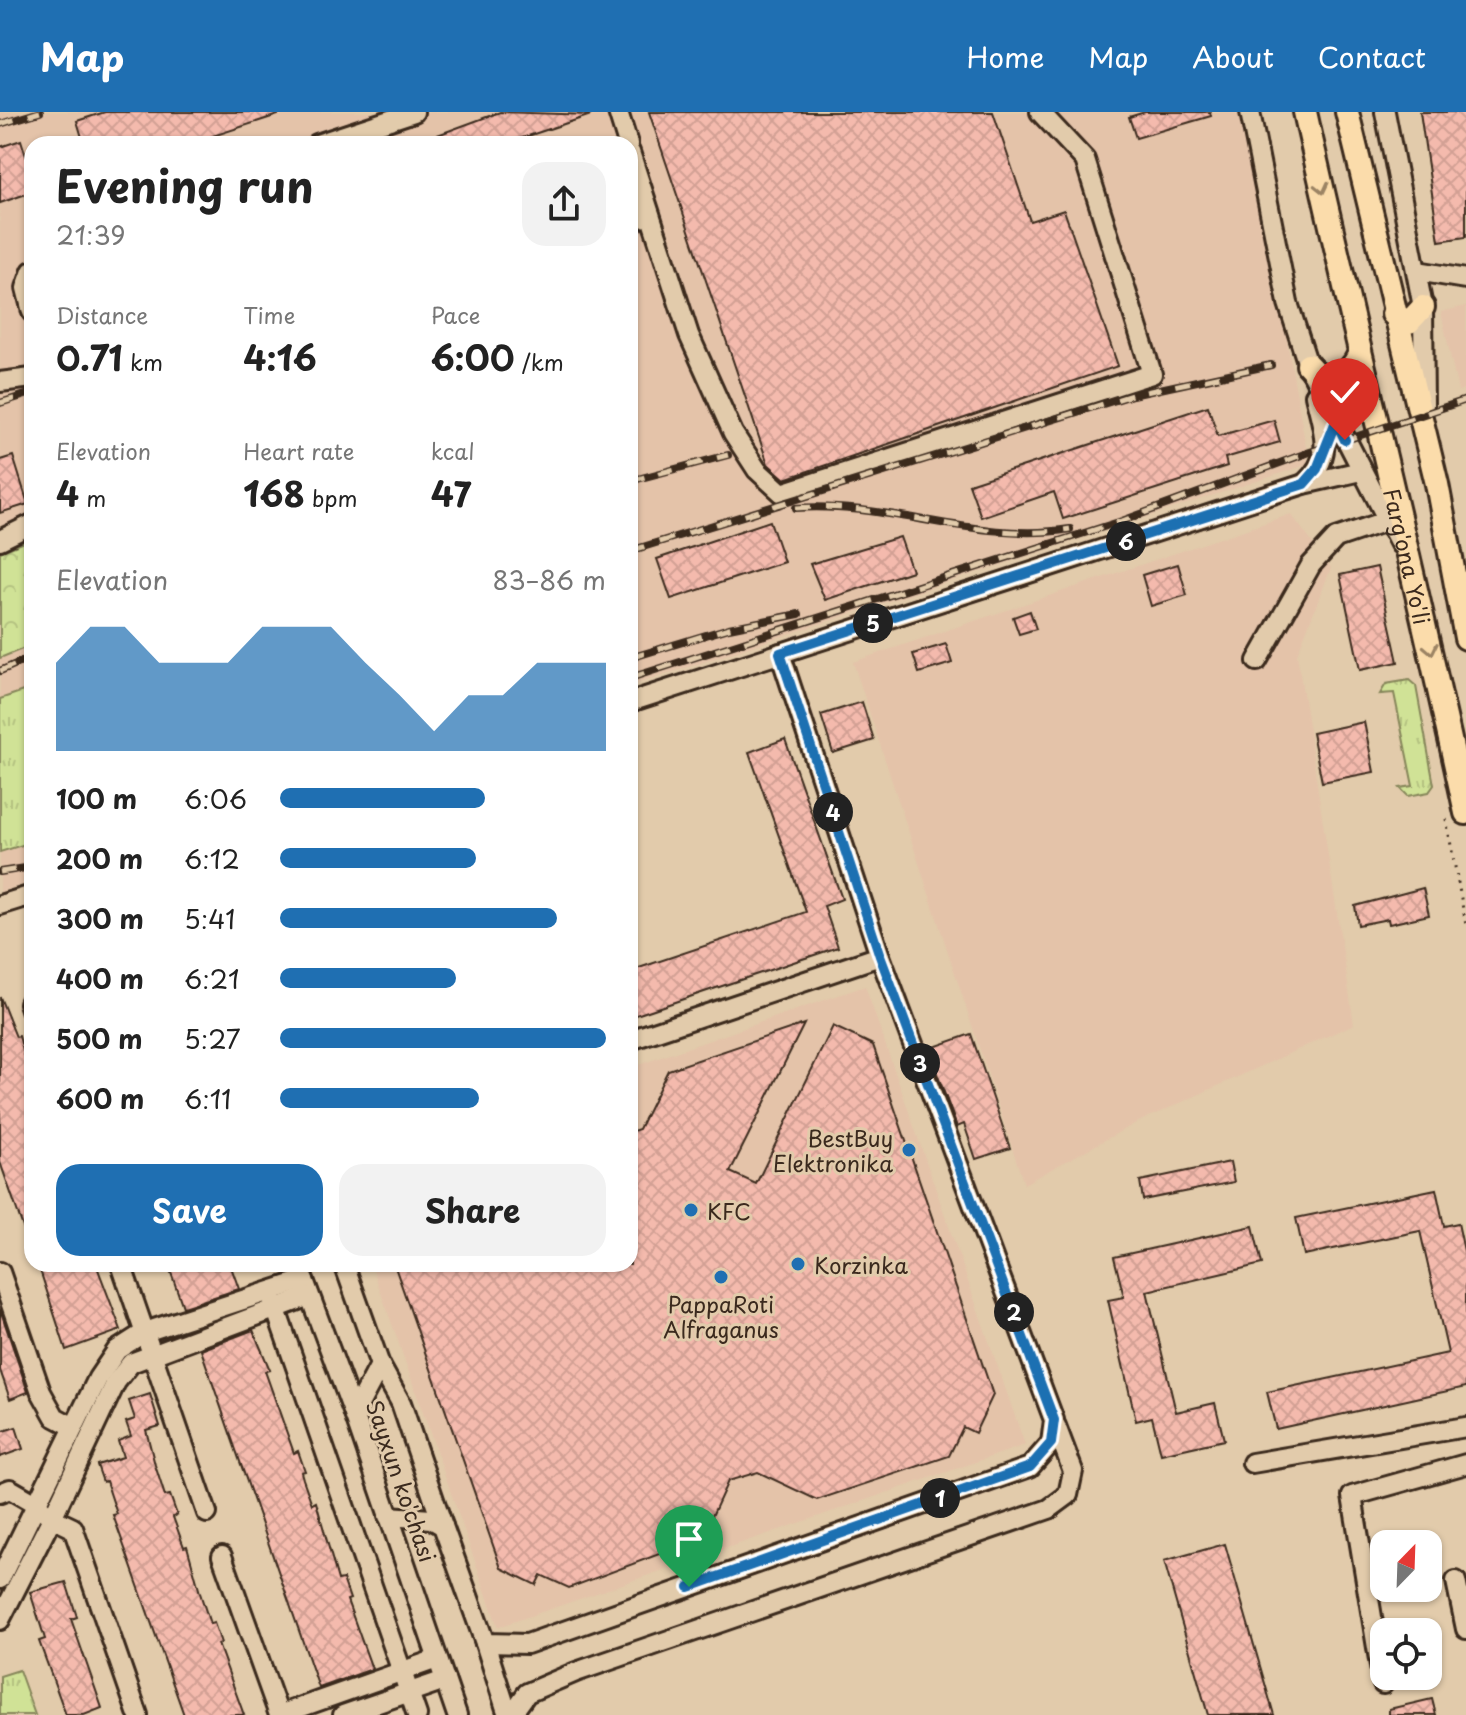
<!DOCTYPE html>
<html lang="en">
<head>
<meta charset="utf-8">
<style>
	:root { --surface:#fff; --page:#f2f2f2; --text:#222; --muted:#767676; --accent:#1f6fb2 }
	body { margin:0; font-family:"Playpen Sans",sans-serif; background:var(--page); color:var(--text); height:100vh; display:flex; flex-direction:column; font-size:30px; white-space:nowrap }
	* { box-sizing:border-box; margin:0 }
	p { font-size:26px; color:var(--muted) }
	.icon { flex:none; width:44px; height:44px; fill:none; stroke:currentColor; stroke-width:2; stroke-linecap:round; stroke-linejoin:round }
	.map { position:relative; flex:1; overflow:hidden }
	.panel { position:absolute; left:24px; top:24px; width:614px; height:1136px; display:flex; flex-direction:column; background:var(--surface); border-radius:24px; box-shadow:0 2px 6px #0004 }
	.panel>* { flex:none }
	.needle { width:52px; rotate:23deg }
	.tools { position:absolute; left:1370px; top:1418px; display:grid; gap:16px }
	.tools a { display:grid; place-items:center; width:72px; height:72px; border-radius:16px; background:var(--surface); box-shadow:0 2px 6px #0004; font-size:40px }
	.pin { position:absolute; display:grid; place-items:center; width:68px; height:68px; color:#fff; margin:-82px -34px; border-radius:50% 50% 50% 0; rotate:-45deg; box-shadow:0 0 8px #0007 }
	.pin .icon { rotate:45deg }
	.km { position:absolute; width:40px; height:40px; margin:-20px; border-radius:50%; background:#222; color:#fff; font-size:22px; line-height:40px; text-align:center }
	.round { display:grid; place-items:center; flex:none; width:84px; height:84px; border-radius:24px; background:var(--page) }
	.overview { display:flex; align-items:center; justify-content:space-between; height:136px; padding:0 32px }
	h1 { font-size:44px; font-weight:700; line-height:60px }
	.stats { display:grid; grid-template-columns:repeat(3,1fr); gap:12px; height:136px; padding:8px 32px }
	.stats div { display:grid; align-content:center }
	.stats b { font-size:34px; font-weight:700 }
	.stats small { font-size:22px; font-weight:400 }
	.stats p { font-size:22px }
	.chart { height:224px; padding:16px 32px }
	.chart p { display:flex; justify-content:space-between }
	.chart svg { width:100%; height:144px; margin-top:8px; fill:var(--accent); opacity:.7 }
	.action { display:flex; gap:16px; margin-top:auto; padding:16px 32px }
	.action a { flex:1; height:92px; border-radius:24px; background:var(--accent); color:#fff; font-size:32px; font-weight:700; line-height:92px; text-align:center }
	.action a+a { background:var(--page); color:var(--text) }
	ul { padding:0 32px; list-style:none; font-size:26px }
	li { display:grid; grid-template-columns:128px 96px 1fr; align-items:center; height:60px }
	li i { height:20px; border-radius:10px; background:var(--accent) }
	header { display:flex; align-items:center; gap:48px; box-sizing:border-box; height:112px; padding:0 40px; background:var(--accent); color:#fff }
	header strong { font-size:38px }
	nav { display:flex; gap:44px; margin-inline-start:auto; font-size:28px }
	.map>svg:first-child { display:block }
	.built { fill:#e4c3a9 }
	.grass { fill:url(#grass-tufts); stroke:#86865a; stroke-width:2 }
	.forest { fill:url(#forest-crowns); stroke:#86865a; stroke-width:2 }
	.building { fill:url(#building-cross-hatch); stroke:#3b2a1e; stroke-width:2 }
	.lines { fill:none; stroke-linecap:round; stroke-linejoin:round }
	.minor-casing { stroke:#3b2a1e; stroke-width:24 }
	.major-casing { stroke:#3b2a1e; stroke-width:28 }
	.path { stroke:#3b2a1e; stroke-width:3; stroke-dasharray:2 6; stroke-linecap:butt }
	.minor { stroke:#e2cbab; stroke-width:18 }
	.major { stroke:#fbdcab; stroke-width:22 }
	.rail-casing { stroke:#3b2a1e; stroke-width:8 }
	.rail { stroke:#e2cbab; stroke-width:5; stroke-dasharray:15; stroke-linecap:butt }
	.oneway { stroke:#9b8364 }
	.route-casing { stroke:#fff; stroke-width:16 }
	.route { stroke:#1f6fb2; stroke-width:10 }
	.poi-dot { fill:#1f6fb2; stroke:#e2cbab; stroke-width:3 }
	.labels { text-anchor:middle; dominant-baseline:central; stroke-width:6; stroke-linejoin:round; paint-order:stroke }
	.street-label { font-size:22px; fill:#3b2a1e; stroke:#e2cbab }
	.poi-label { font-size:22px; fill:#3b2a1e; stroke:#e2cbab; text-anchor:start }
</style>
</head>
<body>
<header>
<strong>Map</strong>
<nav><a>Home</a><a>Map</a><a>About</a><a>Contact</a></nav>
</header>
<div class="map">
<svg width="1466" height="1603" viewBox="0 0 1466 1603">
	<defs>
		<pattern id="grass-tufts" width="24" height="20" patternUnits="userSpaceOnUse" patternTransform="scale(2)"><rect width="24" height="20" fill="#d0e296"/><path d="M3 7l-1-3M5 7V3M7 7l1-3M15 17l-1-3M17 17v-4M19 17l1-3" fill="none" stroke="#b4c281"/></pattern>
		<pattern id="forest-crowns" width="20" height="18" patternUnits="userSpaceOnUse" patternTransform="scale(2)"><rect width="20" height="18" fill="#d0e296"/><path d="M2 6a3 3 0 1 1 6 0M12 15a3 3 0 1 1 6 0" fill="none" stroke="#b4c281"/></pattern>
		<pattern id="building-cross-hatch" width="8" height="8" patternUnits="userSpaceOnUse" patternTransform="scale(2)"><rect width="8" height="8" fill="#f4baad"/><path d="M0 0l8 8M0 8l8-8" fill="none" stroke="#d2a094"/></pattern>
	</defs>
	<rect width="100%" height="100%" fill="#e2cbab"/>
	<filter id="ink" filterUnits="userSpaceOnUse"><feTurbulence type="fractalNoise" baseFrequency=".0125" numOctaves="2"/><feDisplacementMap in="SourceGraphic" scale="16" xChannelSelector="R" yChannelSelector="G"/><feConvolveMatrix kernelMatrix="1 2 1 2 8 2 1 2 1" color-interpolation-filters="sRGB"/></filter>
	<g filter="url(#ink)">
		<!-- built -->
		<g class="built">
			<polygon points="0,0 1246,0 1309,352 630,574 630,32 32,32 32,770 0,780"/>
			<polygon points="1466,194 1466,276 1458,279 1441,200"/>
			<polygon points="1291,402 1331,456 1297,542 1354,912 1136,1011 1024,1072 853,550"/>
			<polygon points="865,874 1025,1333 498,1515 371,1152 630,1152 630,956"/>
		</g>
		<!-- grass -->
		<g class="grass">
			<polygon points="1409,568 1416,574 1434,673 1429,680 1408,684 1400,676 1413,674 1394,581 1380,582 1386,572"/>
			<polygon points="32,576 32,730 0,740 0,587"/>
			<polygon points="19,1558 35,1603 0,1603 0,1564"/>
		</g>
		<!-- forest -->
		<polygon class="forest" points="32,427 32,533 0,546 0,440"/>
		<!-- building -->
		<g class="building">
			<polygon points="105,0 278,0 278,3 188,32 84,32 77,9"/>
			<polygon points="500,0 591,3 504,32 413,32"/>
			<polygon points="649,0 993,0 1030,109 1064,98 1118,254 785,367 768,352"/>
			<polygon points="1145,0 1210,0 1211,4 1136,26 1129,5"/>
			<polygon points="1420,0 1466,0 1466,125 1439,129"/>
			<polygon points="21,28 32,63 32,80 0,91 0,35"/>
			<polygon points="1208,294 1218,324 1274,308 1280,330 1225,346 1227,354 1063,407 1054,380 981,405 969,372"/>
			<polygon points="13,344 28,392 0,401 0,348"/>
			<polygon points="770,409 784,450 671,487 657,447"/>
			<polygon points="900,425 912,459 825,488 810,452"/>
			<polygon points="1178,452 1187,483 1151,494 1142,463"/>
			<polygon points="1377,455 1398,550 1360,558 1340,463"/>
			<polygon points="1030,499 1036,517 1019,522 1013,505"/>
			<polygon points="946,532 952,551 919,561 913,542"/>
			<polygon points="862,590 874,628 833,641 821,603"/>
			<polygon points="1364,610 1374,660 1322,670 1312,621"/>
			<polygon points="785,627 842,787 824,794 838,835 630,905 630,859 806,800 749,640"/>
			<polygon points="1423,776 1429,803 1389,812 1388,807 1358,813 1355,794"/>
			<polygon points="0,885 16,925 19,924 32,971 30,1135 0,1050"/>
			<polygon points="804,912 730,1060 756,1072 833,914 873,933 993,1283 975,1321 963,1315 949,1344 817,1388 758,1360 728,1369 702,1426 569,1476 541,1463 536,1473 501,1456 394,1152 630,1152 630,1020 639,1017 668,958"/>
			<polygon points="971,922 1010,1036 976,1047 964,1012 957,1015 928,937"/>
			<polygon points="1230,1050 1234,1070 1143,1088 1140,1069"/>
			<polygon points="1436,1077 1444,1114 1458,1111 1466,1148 1466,1275 1276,1317 1267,1280 1448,1241 1420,1119 1304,1143 1296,1106"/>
			<polygon points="1253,1114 1262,1152 1147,1179 1176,1300 1215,1291 1224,1328 1161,1342 1152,1305 1136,1309 1108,1188 1124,1185 1114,1145"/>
			<polygon points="38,1152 96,1152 121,1218 66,1238"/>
			<polygon points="168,1152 230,1152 239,1177 183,1195"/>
			<polygon points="0,1197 28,1280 10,1287 0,1258"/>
			<polygon points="253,1218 270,1258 265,1259 294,1341 298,1339 305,1359 301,1360 303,1367 312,1392 316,1390 338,1468 343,1467 350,1487 347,1488 372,1557 319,1576 201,1238"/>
			<polygon points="150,1282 160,1314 146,1318 155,1353 165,1384 170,1383 177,1403 173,1405 184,1435 187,1434 200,1481 210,1512 214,1511 221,1531 218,1532 244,1603 184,1603 113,1403 117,1402 106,1369 103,1370 97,1353 123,1345 118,1329 131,1324 126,1310 135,1307 129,1289"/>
			<polygon points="16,1315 23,1337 0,1345 0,1320"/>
			<polygon points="1225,1432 1274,1603 1208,1603 1164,1449"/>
			<polygon points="66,1470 77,1505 71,1507 102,1596 84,1603 66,1603 39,1529 45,1527 30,1480"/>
			<polygon points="1432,1587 1436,1603 1389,1603 1389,1597"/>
		</g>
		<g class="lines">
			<!-- minor casing -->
			<g class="minor-casing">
				<g id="minor">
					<polyline points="618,0 628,32"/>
					<polyline points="1250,0 1288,191 1308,253 1400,432"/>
					<polyline points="1385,0 1423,195 1424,293"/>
					<polyline points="317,32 414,0"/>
					<polyline points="630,40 689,223 733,321 757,358 782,381 1152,262 1085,48 1040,0"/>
					<polyline points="630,109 650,103"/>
					<polyline points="32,159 26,176 32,200"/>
					<polyline points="1417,159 1466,167"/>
					<polyline points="0,270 32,266"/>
					<polyline points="1333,316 1357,250"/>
					<path d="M1304 372C1336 344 1323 318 1315 283"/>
					<polyline points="0,428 32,412"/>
					<polyline points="1257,549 1311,453 1336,426 1398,405"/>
					<polyline points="630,590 1304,372 1361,359"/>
					<polyline points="0,793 32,783"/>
					<polyline points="29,891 32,900"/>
					<polyline points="630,928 880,844"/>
					<polyline points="121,1152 207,1401"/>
					<polyline points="298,1152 354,1302 457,1603"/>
					<polyline points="344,1152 380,1253 401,1291 443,1414"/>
					<polyline points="0,1160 41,1280 55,1305 74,1315"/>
					<polyline points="272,1186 417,1603"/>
					<polyline points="354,1302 380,1253"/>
					<polyline points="1252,1351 1466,1315"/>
					<polyline points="0,1381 10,1377 36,1392 52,1406 0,1508"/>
					<polyline points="388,1404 431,1407 443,1414 485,1531 527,1532 1030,1355 1051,1331 1054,1308 880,844 780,541"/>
					<polyline points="222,1444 279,1603 437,1547"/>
					<polyline points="0,1467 98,1266 117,1238 145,1220 304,1168"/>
					<polyline points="1456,1469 1466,1517"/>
					<polyline points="485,1531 508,1603"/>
					<polyline points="1383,1572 1352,1384 1466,1352"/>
					<polyline points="138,1603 73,1416 52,1406 116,1270 131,1251 309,1184"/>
					<polyline points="343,1603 445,1568"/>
					<polyline points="511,1603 527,1581 576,1560 1049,1397 1068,1383 1073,1359 1056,1314"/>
				</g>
			</g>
			<!-- major casing -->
			<g class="major-casing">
				<g id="major">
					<path id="s1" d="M1305 0C1357 234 1416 466 1466 701"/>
					<polyline points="1347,0 1437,372 1466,526"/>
					<polyline points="1393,202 1409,210 1423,195"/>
					<path d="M1308 253C1326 275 1348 266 1359 243"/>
				</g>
			</g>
			<!-- path -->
			<polyline class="path" points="1446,707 1466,813"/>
			<!-- minor -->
			<use href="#minor" class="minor"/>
			<!-- major -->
			<use href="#major" class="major"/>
			<!-- rail casing -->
			<g class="rail-casing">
				<g id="rail">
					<polyline points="0,12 40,0"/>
					<polyline points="0,291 32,281"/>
					<polyline points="630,369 728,343"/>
					<path d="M796 396C887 389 979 432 1070 417"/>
					<polyline points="630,439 1132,283 1271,253"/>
					<polyline points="630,546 729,516 799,502"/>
					<polyline points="0,559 32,545"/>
					<polyline points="630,566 1122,409 1307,341 1466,288"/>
					<polyline points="0,760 32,755"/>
				</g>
			</g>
			<!-- rail -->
			<use href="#rail" class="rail"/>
		</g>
		<!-- one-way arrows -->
		<defs><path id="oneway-chevron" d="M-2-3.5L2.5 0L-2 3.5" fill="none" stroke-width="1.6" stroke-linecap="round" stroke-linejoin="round" transform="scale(2)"/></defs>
		<g class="oneway">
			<use href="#oneway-chevron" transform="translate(1322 76) rotate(77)"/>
			<use href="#oneway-chevron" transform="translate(1431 537) rotate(78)"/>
		</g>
	</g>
	<g class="lines" filter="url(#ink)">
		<!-- route casing -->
		<g class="route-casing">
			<polyline id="route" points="689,1475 1030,1355 1051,1331 1054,1308 880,844 780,541 1304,372 1317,357 1336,309 1345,328"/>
		</g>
		<!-- route -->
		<use href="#route" class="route"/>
	</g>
	<!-- markers -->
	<g class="poi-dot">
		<circle cx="909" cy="1038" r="8"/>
		<circle cx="691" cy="1098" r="8"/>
		<circle cx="798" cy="1152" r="8"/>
		<circle cx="721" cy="1165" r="8"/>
	</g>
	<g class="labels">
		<!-- street labels -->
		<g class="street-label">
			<text stroke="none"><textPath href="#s1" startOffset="456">Farg'ona Yo'li</textPath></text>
			<text transform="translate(402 1369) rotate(71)">Sayxun ko'chasi</text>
		</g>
		<!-- poi labels -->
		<g class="poi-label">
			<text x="893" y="1025" text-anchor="end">BestBuy<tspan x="893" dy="25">Elektronika</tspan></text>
			<text x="707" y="1098">KFC</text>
			<text x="814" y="1152">Korzinka</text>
			<text x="721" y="1191" text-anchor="middle">PappaRoti<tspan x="721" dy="25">Alfraganus</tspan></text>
		</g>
	</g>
</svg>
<div class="tools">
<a><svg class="needle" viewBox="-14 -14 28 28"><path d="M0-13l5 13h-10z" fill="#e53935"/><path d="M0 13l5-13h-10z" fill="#767676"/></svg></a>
<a><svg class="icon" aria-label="locate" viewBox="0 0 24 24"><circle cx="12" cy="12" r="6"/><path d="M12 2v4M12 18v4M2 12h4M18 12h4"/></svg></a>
</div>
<div class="pin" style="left:689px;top:1475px;background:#1e9e55"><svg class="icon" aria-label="arrive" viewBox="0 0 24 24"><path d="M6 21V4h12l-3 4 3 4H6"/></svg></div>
<div class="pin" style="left:1345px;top:328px;background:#d93025"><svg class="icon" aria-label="check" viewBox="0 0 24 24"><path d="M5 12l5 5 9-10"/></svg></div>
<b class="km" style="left:940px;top:1386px">1</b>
<b class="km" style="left:1014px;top:1200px">2</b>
<b class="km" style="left:920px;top:951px">3</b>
<b class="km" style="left:833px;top:700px">4</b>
<b class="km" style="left:873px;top:511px">5</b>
<b class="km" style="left:1126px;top:429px">6</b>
<section class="panel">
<div class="overview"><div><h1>Evening run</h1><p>21:39</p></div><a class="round"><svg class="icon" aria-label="share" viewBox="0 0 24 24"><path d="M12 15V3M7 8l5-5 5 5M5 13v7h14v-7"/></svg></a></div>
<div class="stats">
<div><p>Distance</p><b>0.71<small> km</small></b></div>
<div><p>Time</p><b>4:16</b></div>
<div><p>Pace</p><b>6:00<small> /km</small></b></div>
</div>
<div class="stats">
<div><p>Elevation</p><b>4<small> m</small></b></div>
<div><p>Heart rate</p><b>168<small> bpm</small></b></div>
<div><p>kcal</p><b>47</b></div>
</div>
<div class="chart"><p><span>Elevation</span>83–86 m</p>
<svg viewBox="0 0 160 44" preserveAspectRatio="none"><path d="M0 44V17L10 6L20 6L30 17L40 17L50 17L60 6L70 6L80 6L90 17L100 27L110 38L120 27L130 27L140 17L150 17L160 17V44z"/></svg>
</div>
<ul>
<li><b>100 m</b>6:06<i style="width:63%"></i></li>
<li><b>200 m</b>6:12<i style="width:60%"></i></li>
<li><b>300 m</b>5:41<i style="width:85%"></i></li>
<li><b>400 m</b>6:21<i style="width:54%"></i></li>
<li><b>500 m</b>5:27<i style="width:100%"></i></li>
<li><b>600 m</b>6:11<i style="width:61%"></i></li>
</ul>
<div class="action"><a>Save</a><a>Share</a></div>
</section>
</div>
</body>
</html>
